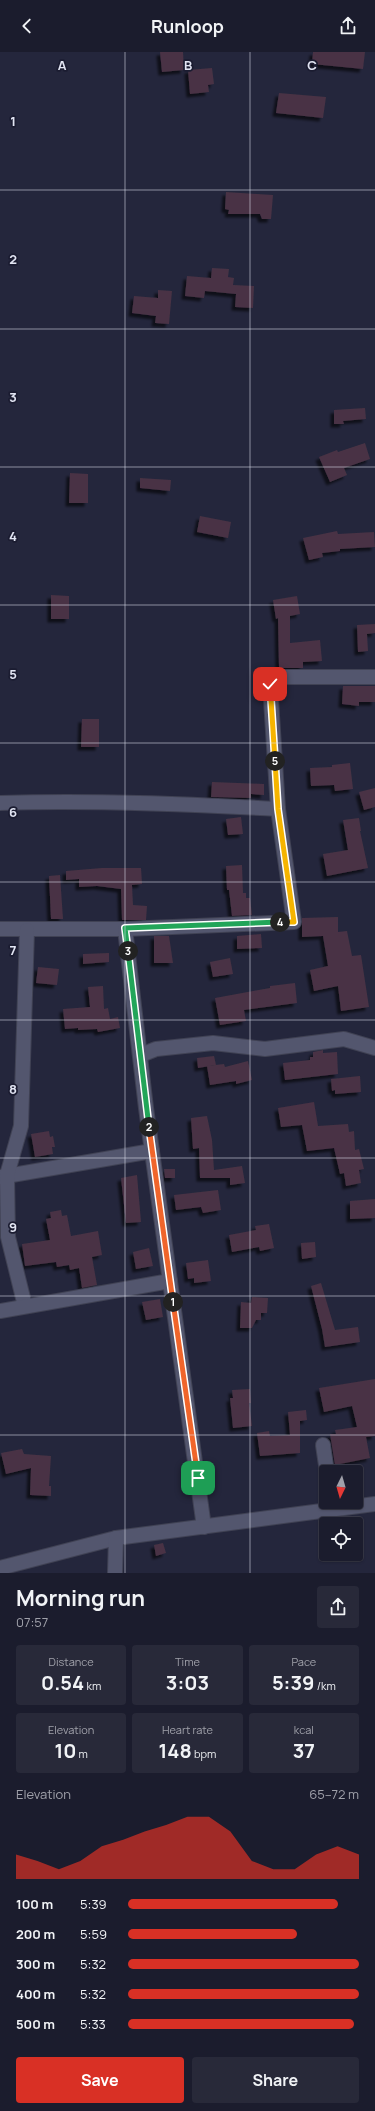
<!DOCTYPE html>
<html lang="en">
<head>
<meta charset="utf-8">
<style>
	:root { --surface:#1b1c2d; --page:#282939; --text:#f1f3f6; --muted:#a0a1aa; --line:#393a49; --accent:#d93025 }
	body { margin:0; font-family:Manrope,sans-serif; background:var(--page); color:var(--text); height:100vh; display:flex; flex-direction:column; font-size:15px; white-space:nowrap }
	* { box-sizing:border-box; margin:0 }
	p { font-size:13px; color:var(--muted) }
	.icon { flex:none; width:22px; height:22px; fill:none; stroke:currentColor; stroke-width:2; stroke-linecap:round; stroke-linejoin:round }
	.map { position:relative; height:1521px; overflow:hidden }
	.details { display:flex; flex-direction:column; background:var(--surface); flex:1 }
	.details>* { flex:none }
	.needle { width:26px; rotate:185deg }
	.fabs { position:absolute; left:319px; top:1413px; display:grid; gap:8px }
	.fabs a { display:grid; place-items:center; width:44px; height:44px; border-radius:4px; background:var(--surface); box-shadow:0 1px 3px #0004,0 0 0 1px var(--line); font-size:20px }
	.pin { position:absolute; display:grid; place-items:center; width:34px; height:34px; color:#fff; margin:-17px; border-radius:8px; box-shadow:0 2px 6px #0006 }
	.km { position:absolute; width:20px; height:20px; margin:-10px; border-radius:50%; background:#222; color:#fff; font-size:11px; line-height:20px; text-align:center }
	.round { display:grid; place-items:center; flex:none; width:42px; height:42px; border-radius:4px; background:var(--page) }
	.headline { display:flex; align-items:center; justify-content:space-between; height:68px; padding:0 16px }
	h1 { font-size:22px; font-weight:700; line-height:30px }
	.figures { display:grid; grid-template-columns:repeat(3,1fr); gap:6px; height:68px; padding:4px 16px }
	.figures div { display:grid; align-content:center; border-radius:4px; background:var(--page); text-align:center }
	.figures b { font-size:20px; font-weight:700 }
	.figures small { font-size:11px; font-weight:400 }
	.figures p { font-size:11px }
	.chart { height:112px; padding:8px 16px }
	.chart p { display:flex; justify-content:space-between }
	.chart svg { width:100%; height:72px; margin-top:4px; fill:var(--accent); opacity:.7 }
	.primary-button { display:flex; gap:8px; margin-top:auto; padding:8px 16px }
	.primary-button a { flex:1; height:46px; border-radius:4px; background:var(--accent); color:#fff; font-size:16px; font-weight:700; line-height:46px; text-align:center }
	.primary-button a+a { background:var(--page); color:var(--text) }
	ul { padding:0 16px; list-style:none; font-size:13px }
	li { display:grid; grid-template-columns:64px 48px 1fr; align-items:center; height:30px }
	li i { height:10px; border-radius:5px; background:var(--accent) }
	header { display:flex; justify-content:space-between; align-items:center; height:52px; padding:0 16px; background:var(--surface); font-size:18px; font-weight:700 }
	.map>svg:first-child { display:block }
	.building { fill:#483344; filter:url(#shadow) }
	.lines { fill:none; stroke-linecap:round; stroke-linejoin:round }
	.minor-casing { stroke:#404254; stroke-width:16 }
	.minor { stroke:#53566e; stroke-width:14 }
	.split-1-casing { stroke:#fff; stroke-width:8 }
	.split-2-casing { stroke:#fff; stroke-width:8 }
	.split-3-casing { stroke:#fff; stroke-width:8 }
	.split-4-casing { stroke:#fff; stroke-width:8 }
	.split-5-casing { stroke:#fff; stroke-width:8 }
	.split-6-casing { stroke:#fff; stroke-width:8 }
	.split-1 { stroke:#f0652b; stroke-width:5 }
	.split-2 { stroke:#f0652b; stroke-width:5 }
	.split-3 { stroke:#22a559; stroke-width:5 }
	.split-4 { stroke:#22a559; stroke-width:5 }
	.split-5 { stroke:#f5b400; stroke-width:5 }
	.split-6 { stroke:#f5b400; stroke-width:5 }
	.grid { fill:none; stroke:#e2e5f3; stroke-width:1; stroke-opacity:0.55 }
	.grid-label { font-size:13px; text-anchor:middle; font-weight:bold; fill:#e2e5f3; stroke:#1b1c31; stroke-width:3.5; stroke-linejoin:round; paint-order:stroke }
</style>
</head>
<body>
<header><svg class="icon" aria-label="back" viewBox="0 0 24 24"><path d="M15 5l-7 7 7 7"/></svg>Runloop<svg class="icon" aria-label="share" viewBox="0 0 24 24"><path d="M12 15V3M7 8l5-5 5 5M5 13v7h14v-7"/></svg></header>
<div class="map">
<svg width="375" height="1521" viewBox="0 0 375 1521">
	<defs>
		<filter id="shadow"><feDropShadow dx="-3.5" dy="3.5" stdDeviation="1" flood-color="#0009"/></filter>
	</defs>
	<rect width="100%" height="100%" fill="#24263c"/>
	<!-- building -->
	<g class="building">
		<polygon points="160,0 183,0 184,18 162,20"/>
		<polygon points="313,0 365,0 363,17 312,12"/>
		<polygon points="212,16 214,32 208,33 209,40 190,42 188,18"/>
		<polygon points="279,41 326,45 323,66 276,61"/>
		<polygon points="226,140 273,143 271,167 262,167 260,162 228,162 229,158 225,157"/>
		<polygon points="212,216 229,217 228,225 234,226 233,233 254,234 253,256 235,255 236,242 205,239 204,246 185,244 187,224 211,226"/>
		<polygon points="158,238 172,239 169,272 155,271 156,264 132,261 134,244 158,246"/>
		<polygon points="365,356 366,367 343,369 344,372 334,372 334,358"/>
		<polygon points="365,391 370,407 344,416 347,423 330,430 319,405 337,398 338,400"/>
		<polygon points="70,421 88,422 88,451 69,451"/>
		<polygon points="140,426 171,428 170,439 140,436"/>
		<polygon points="200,464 231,470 228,486 197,480"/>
		<polygon points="337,479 338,482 374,480 375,495 340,497 340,499 322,501 323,505 309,508 303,486"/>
		<polygon points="51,543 69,544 69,567 51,567"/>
		<polygon points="297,544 300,562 290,564 290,591 320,588 322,609 303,610 303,616 279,616 278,566 276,567 273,548"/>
		<polygon points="375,572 375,581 367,582 368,599 358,600 357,573"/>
		<polygon points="343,634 375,634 375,650 359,650 359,654 342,652"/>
		<polygon points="82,667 99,667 99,695 81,695"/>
		<polygon points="350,711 353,737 335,739 334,733 311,734 310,716 332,715 332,713"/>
		<polygon points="212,730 264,732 264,743 251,742 251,746 211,745"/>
		<polygon points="375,736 375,755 364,758 359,740"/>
		<polygon points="241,765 243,782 228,783 226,767"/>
		<polygon points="359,766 361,779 360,779 368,816 327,824 323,802 348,798 343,768"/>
		<polygon points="242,813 243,841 246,841 246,846 250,846 252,863 232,864 229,838 227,838 226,814"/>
		<polygon points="102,816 141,816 142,832 132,833 133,853 147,854 146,868 122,868 121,837 97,834 79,835 79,827 66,828 66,819"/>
		<polygon points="60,823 63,867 51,867 49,824"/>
		<polygon points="338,865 338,880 347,879 352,904 361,903 369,955 341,959 338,934 314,939 310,918 328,914 323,884 302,885 302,866"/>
		<polygon points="261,882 262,896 237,897 237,884"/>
		<polygon points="154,884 169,884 173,911 154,911"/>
		<polygon points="109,901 109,910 83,912 83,902"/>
		<polygon points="230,906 233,922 213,925 210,910"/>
		<polygon points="38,915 59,917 57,933 36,931"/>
		<polygon points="295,931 297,951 244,958 246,969 220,973 215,946 270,936 270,934"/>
		<polygon points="103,934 104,957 108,956 110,967 118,965 120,976 98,980 97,977 78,978 78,976 65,977 63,957 90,955 88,935"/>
		<polygon points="323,998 323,1001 337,1000 338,1022 285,1028 283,1011 310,1008 310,1005 313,1005 313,1000"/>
		<polygon points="214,1004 216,1013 198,1016 197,1006"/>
		<polygon points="248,1009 252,1028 236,1032 236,1029 210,1033 207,1014 224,1012 225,1015"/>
		<polygon points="360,1024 361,1040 335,1042 335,1038 332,1039 331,1027"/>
		<polygon points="314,1050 318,1074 348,1072 349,1080 354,1079 355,1098 359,1097 364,1117 359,1118 361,1131 346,1134 344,1121 340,1122 334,1096 307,1099 302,1073 281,1075 278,1056"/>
		<polygon points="207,1064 212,1088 214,1118 242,1114 245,1131 230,1133 230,1126 200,1126 199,1096 193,1097 191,1066"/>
		<polygon points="49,1079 50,1085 53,1084 55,1095 52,1095 53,1102 35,1105 31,1082"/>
		<polygon points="164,1117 175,1117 175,1126 165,1126"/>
		<polygon points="137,1123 141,1170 126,1171 121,1126"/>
		<polygon points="218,1138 221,1158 203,1161 201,1155 176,1158 174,1143"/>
		<polygon points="375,1147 375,1166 350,1167 350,1149"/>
		<polygon points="61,1158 62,1164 67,1163 71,1184 98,1179 102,1203 92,1205 97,1233 82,1236 79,1216 70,1218 69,1213 57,1215 56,1210 25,1214 22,1192 50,1188 46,1167 51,1166 50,1160"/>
		<polygon points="269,1172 274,1196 260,1199 259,1195 232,1200 229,1183 256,1178 255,1174"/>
		<polygon points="315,1190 316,1205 302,1207 301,1191"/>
		<polygon points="149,1196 153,1214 136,1217 133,1200"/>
		<polygon points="208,1208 211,1229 194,1231 194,1226 188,1227 186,1211"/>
		<polygon points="321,1231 335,1278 358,1275 360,1290 325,1295 322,1277 311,1234"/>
		<polygon points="252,1245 268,1246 267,1261 261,1261 261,1268 256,1268 252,1276 240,1276 241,1250 251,1251"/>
		<polygon points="160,1247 163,1265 146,1268 142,1250"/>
		<polygon points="375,1327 375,1384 366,1385 370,1406 335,1413 330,1382 336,1382 335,1378 357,1375 352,1354 324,1360 319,1336"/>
		<polygon points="250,1337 251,1351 249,1351 252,1374 233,1376 230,1346 233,1346 232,1338"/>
		<polygon points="306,1358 307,1368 300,1369 300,1401 260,1404 257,1381 269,1379 270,1384 290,1383 288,1360"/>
		<polygon points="22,1397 24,1402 51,1404 49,1434 51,1434 51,1444 30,1443 31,1416 6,1422 1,1401"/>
		<polygon points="163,1491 166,1501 156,1504 154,1493"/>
	</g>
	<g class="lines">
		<!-- minor casing -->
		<g class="minor-casing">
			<g id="minor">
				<path d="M0 751C93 748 186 752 278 757"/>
				<polyline points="0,877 125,877 294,870 278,757 270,632 275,625 375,625"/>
				<polyline points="125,877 146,1056 204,1475"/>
				<polyline points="141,1003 156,997 213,991 265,997 344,987 375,996"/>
				<polyline points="0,1125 152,1099"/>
				<polyline points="25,1254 8,1185 7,1123 21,1074 27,878"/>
				<polyline points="0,1259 170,1229"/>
				<polyline points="323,1393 327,1420"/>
				<polyline points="0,1516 116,1486 375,1452"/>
				<polyline points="115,1521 116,1486"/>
			</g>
		</g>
		<!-- minor -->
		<use href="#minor" class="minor"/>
	</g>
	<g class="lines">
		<!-- split-1 casing -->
		<g class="split-1-casing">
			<polyline id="split-1" points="173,1250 198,1426"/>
		</g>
		<!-- split-2 casing -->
		<g class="split-2-casing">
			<polyline id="split-2" points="149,1075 173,1250"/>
		</g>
		<!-- split-3 casing -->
		<g class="split-3-casing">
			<polyline id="split-3" points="128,899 149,1075"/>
		</g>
		<!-- split-4 casing -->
		<g class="split-4-casing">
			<polyline id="split-4" points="128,899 125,876 280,870"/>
		</g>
		<!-- split-5 casing -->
		<g class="split-5-casing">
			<polyline id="split-5" points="275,709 278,757 294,870 280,870"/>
		</g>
		<!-- split-6 casing -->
		<g class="split-6-casing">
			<polyline id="split-6" points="270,632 275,709"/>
		</g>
		<!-- split-1 -->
		<use href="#split-1" class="split-1"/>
		<!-- split-2 -->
		<use href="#split-2" class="split-2"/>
		<!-- split-3 -->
		<use href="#split-3" class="split-3"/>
		<!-- split-4 -->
		<use href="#split-4" class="split-4"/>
		<!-- split-5 -->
		<use href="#split-5" class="split-5"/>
		<!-- split-6 -->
		<use href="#split-6" class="split-6"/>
	</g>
	<!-- grid -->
	<path class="grid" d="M125 0V1521M250 0V1521M0 138H375M0 277H375M0 415H375M0 553H375M0 691H375M0 830H375M0 968H375M0 1106H375M0 1244H375M0 1383H375"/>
	<g class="grid-label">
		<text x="62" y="18">A</text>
		<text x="188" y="18">B</text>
		<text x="312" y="18">C</text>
		<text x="13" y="74">1</text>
		<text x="13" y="212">2</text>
		<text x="13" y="350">3</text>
		<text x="13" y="489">4</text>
		<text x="13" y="627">5</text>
		<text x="13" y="765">6</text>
		<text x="13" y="903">7</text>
		<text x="13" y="1042">8</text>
		<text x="13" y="1180">9</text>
	</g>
</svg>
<div class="fabs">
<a><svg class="needle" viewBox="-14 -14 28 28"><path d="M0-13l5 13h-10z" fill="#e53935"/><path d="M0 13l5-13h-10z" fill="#a0a1aa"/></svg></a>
<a><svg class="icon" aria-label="locate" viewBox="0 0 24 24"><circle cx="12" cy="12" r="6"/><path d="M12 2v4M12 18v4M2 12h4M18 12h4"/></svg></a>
</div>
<div class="pin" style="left:198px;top:1426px;background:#1e9e55"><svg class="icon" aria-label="arrive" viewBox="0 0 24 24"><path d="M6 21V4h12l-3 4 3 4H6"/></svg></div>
<div class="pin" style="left:270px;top:632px;background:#d93025"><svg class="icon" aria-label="check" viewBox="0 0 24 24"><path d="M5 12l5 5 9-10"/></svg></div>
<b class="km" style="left:173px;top:1250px">1</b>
<b class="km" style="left:149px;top:1075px">2</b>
<b class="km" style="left:128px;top:899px">3</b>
<b class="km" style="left:280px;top:870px">4</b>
<b class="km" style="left:275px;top:709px">5</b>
</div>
<section class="details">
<div class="headline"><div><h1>Morning run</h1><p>07:57</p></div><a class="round"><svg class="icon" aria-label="share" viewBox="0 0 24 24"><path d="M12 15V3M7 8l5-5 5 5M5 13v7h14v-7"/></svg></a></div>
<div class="figures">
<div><p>Distance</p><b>0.54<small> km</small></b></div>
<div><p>Time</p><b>3:03</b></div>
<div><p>Pace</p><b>5:39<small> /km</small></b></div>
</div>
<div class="figures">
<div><p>Elevation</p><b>10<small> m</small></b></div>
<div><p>Heart rate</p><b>148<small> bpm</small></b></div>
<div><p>kcal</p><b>37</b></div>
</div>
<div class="chart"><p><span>Elevation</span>65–72 m</p>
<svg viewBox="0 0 160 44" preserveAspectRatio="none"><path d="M0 44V29L10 33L20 38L30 33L40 24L50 20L60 15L70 11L80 6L90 6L100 15L110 33L120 38L130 38L140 29L150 24L160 29V44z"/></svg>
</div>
<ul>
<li><b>100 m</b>5:39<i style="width:91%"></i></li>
<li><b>200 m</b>5:59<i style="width:73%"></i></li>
<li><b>300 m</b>5:32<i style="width:100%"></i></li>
<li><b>400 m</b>5:32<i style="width:100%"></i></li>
<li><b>500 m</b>5:33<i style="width:98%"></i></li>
</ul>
<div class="primary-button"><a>Save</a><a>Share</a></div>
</section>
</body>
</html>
